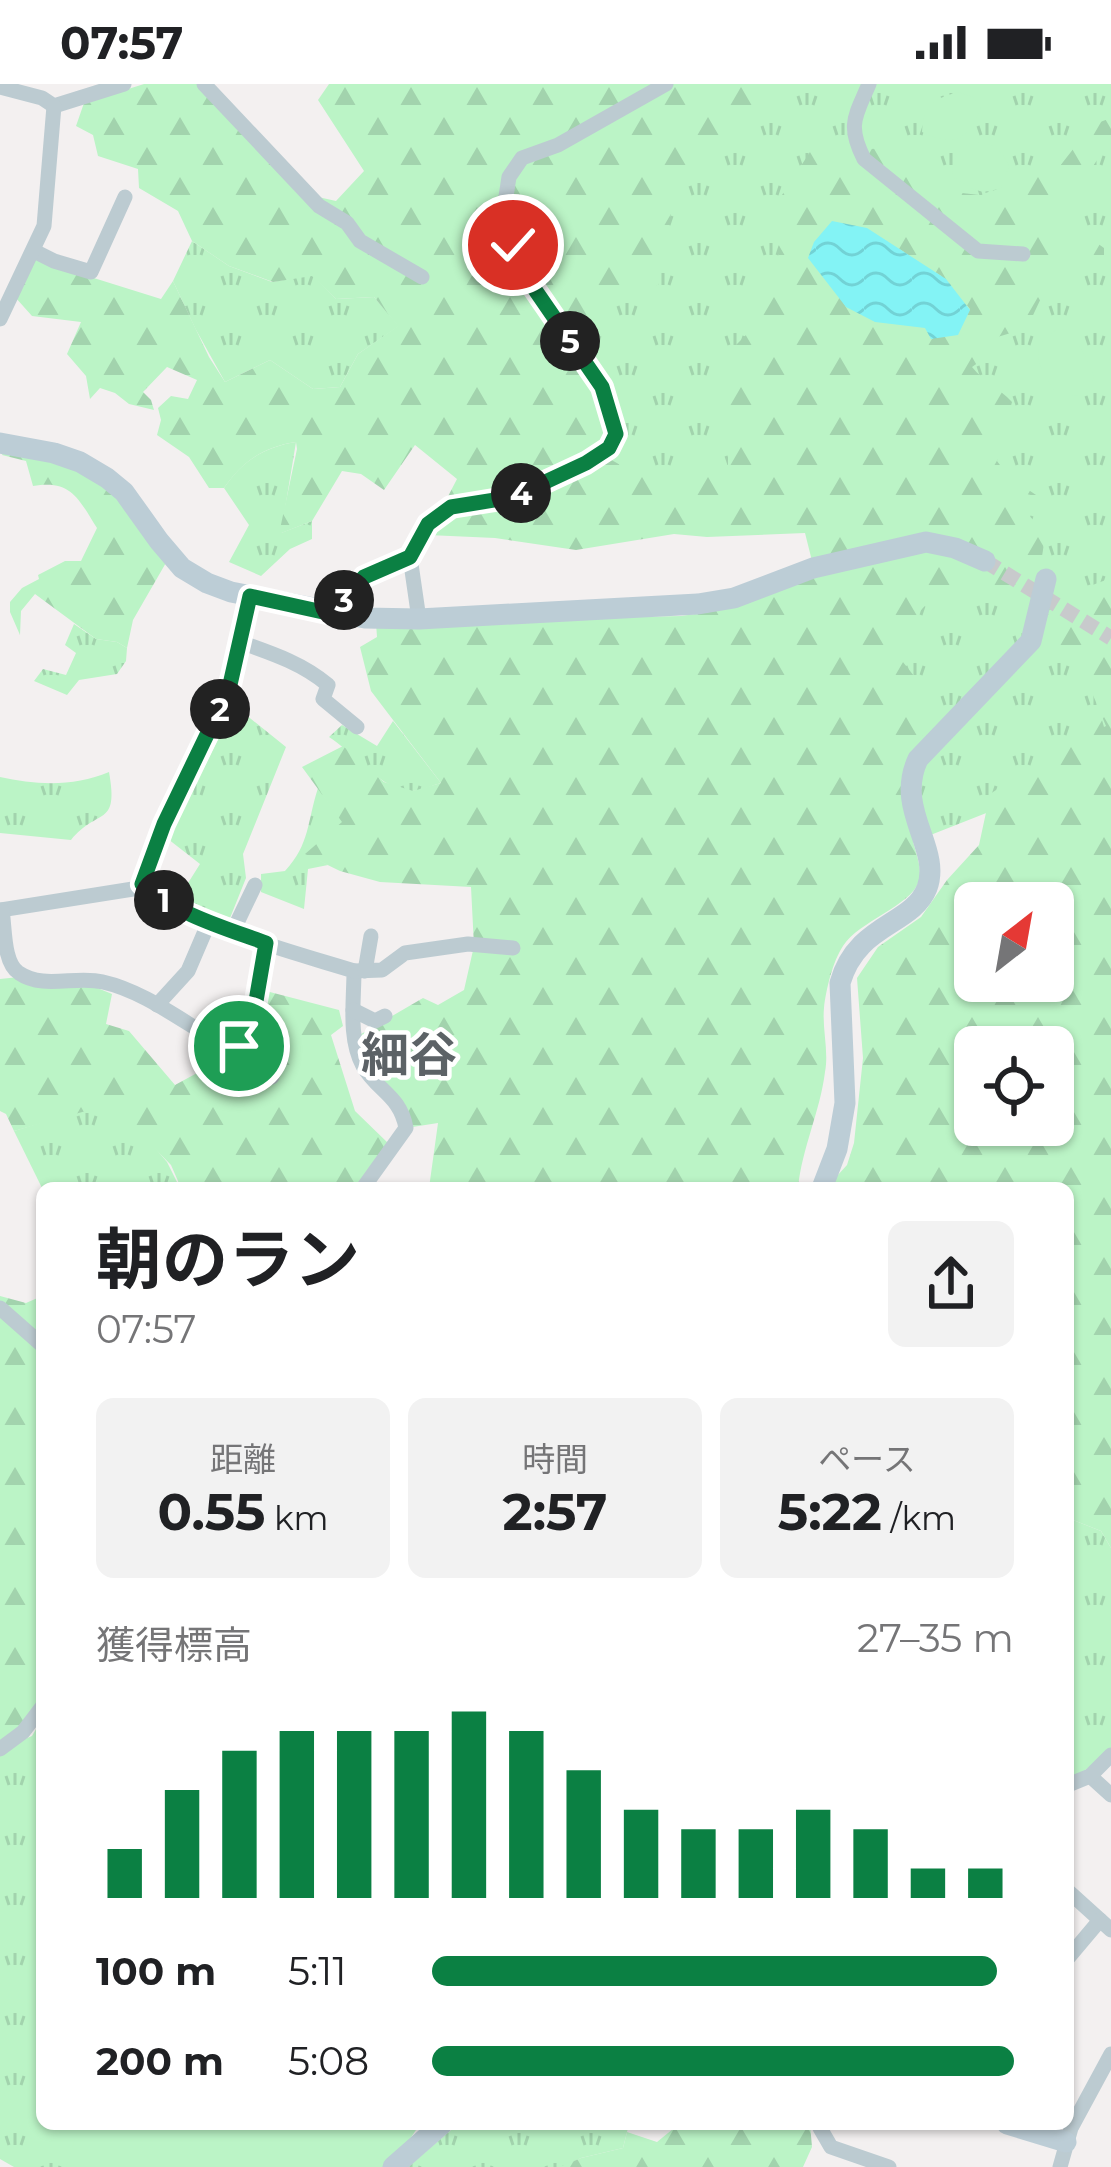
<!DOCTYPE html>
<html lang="ja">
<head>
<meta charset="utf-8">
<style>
	:root { --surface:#fff; --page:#f2f2f2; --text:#202124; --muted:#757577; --accent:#0b8043 }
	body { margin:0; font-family:Montserrat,"Noto Sans JP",sans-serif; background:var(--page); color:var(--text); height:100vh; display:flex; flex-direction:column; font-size:45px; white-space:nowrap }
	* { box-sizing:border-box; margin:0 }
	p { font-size:39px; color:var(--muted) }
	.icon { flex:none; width:66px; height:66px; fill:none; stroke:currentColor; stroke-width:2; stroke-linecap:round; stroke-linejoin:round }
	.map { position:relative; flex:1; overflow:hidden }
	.details { position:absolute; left:36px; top:1098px; width:1038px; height:948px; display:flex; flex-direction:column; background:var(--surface); border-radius:18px; box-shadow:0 3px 9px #0004 }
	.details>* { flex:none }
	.needle { width:78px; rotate:31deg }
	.buttons { position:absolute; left:954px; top:798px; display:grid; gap:24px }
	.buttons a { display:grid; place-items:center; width:120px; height:120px; border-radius:18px; background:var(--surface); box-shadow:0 3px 9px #0004; font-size:60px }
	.pin { position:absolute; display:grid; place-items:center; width:102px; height:102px; color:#fff; margin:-51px; border:6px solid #fff; border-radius:50%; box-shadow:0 3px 12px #0007 }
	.km { position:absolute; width:60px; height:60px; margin:-30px; border-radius:50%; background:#222; color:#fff; font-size:33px; line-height:60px; text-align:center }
	.round { display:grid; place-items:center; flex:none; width:126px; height:126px; border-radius:18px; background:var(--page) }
	.overview { display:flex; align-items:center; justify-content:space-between; height:204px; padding:0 60px }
	h1 { font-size:66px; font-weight:700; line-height:90px }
	.metrics { display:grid; grid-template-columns:repeat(3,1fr); gap:18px; height:204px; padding:12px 60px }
	.metrics div { display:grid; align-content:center; border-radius:18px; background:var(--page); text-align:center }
	.metrics b { font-size:51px; font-weight:700 }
	.metrics small { font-size:33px; font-weight:400 }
	.metrics p { font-size:33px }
	.chart { height:336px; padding:24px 60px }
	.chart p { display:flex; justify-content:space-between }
	.chart svg { width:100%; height:216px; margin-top:12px; stroke:var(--accent); stroke-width:6 }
	ul { padding:0 60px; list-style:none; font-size:39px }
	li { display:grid; grid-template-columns:192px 144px 1fr; align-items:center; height:90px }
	li i { height:30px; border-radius:15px; background:var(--accent) }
	.status { display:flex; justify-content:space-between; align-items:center; height:84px; padding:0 60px; background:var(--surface); direction:ltr }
	.status svg { height:33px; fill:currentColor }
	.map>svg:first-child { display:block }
	.grass { fill:url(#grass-tufts) }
	.forest { fill:url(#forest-firs); fill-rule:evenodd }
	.pitch { fill:#bbf4c6 }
	.water { fill:url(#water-waves) }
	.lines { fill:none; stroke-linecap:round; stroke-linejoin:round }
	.street-tunnel { stroke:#c8cacc; stroke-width:15; stroke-dasharray:15 8; stroke-linecap:butt }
	.street { stroke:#bccbd1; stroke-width:15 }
	.secondary { stroke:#bccdd6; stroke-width:21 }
	.route-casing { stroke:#fff; stroke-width:24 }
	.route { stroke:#0b8043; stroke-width:15 }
	.labels { text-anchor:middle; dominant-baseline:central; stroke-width:9; stroke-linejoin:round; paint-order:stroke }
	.quarter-label { font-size:48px; font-weight:bold; fill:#5c6266; stroke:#fff }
</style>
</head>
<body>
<div class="status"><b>07:57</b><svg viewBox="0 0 49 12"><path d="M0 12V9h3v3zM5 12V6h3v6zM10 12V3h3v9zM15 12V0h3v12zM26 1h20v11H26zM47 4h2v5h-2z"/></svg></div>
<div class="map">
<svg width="1111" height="2083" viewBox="0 0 1111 2083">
	<defs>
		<pattern id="grass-tufts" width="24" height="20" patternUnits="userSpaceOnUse" patternTransform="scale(3)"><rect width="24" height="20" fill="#bbf4c6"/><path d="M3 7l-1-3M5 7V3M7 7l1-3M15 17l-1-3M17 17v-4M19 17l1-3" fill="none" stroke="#a2d3ad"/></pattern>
		<pattern id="forest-firs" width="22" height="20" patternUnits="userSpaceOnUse" patternTransform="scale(3)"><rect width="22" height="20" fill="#bbf4c6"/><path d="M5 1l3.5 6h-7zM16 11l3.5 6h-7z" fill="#a2d3ad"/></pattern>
		<pattern id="water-waves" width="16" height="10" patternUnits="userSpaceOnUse" patternTransform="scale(3)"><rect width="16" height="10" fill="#83f3f5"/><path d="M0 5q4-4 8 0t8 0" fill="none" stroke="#72d2d5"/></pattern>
	</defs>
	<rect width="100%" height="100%" fill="#f3f0f0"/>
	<!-- grass -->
	<g class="grass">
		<polygon points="551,0 1111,0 1111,652 1090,688 857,780 817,425 575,417"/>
		<polygon points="192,157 229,182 272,198 312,191 336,215 374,213 399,242 358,270 340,303 313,305 270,276 225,298 195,244 173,197"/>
		<path d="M296 358 281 449 312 437V455L290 465 261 492 229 478 249 441 224 404C242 377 264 363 296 358Z"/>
		<polygon points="74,540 96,555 117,558 127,564 126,577 117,590 79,596 67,611 34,597 43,585 66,591 76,569 65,561"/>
		<polygon points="235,622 286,663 243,770 246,794 230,834 178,815 200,780 168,755"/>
		<path d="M393 637 441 699C433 701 421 707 412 707 380 706 355 669 329 653L342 641 377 662Z"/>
		<path d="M109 688C119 744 98 723 71 756L0 749V693C36 701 74 703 109 688Z"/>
		<path d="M318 704 343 738 309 771 328 781 308 785 304 825 261 808V790L285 787C310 760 307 738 318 704Z"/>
		<polygon points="115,1016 167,1078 180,1104 42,1104 14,1047"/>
		<polygon points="1068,1434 1101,1447 1111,1464 1111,1668 1068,1698"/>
		<polygon points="42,1635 42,2040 403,2040 267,2083 14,2083 0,2075 0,1665 32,1652"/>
		<polygon points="458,2040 629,2040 623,2064 581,2074 563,2083 408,2083"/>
	</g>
	<!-- forest -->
	<g class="forest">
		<path d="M144 0H201L296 108 336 117 364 87 318 16 329 0H756L752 53 676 101 658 201 567 241 607 313 608 374 638 391 728 381V355L724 333V273L751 246 757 211 778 183 782 111 810 68 890 64 929 105 979 111 1056 87 1092 41 1111 34V56L1046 150 1086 165 1097 159 1104 164V181L1058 178 1027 244 991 255 993 268 972 283C984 298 999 304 1012 318L997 377 1008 392 1039 413 1005 405 1045 449C1042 476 1041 490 1024 511L933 513 901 548 899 573 929 611 923 621 950 625C893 677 892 689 914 761 917 772 922 785 919 797 911 822 859 837 843 862 833 877 826 905 824 924 822 945 829 967 825 988 820 1028 802 1064 798 1104H429L438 1039 406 1044 368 988 356 953 423 914 438 921 464 906 474 862 471 803 380 798 340 787 305 770 342 738 302 683 343 662 384 698 413 707 441 699 371 607 360 563 377 553 376 539 681 532 709 528 815 489 805 449 707 453 674 450 576 466 495 454 428 451 457 395 415 361 384 406 361 390 342 387 312 437 279 450 297 365 296 358C263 363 243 377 224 404H209L189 373 157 351 161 336 158 324 171 312 188 315 197 296 167 283 143 308 151 316 154 326 129 320 115 309 100 304 90 315 86 292 67 270 81 238 32 232 15 213 33 175 161 215 173 197 209 273 225 298 270 276 313 305 340 303 358 270 398 242 374 213 336 215 312 192 273 198 229 182 192 157 178 127 139 104 138 85 98 72 93 51 76 42 84 19ZM832 137 867 144 946 195 970 225 957 251 926 244 875 238 846 222Z"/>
		<path d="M4 367 71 377 112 403 167 477 133 536 127 564 117 558 96 555 35 510 21 527 20 551 10 528V518L22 504 39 495 38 491 65 477H81L97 444C79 416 72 395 33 402L26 377 2 371Z"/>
		<path d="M1111 494V1464L1101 1447 1068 1434V1104H826L847 1081 854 1059 863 974 857 894 878 863 921 833 947 796 979 761 990 710 1043 675 1095 632 1102 636 1104 643 1106 642 1090 604 1094 600 1043 552 1044 533 1061 513ZM975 819H1053V897H975ZM975 963H1053V1041H975Z"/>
		<polygon points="19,893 95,903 112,910 106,940 129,947 175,1001 221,976 247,977 266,907 339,926 343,942 331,951 355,1027 389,1060 360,1104 181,1104 171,1081 111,1020 14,1047 6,1030 0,1027 0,895"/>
		<polygon points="0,1212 26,1219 42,1212 42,1623 0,1665"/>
		<polygon points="679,2040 810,2040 812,2063 803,2083 560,2083 581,2074 623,2064 627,2048 657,2058"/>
	</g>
	<!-- pitch -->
	<g class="pitch">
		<path d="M958 8 973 13 981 24C968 56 954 64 922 48 923 22 933 15 958 8Z"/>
		<path d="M972 58C991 57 1002 65 1009 82L1001 104C978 112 973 105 953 93 950 78 959 65 972 58Z"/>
		<path d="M1060 244C1078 254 1088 275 1094 294L1083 311 1069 312 1055 308C1039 283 1025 261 1060 244Z"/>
		<polygon points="80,2040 420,2040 391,2083 66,2083"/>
	</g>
	<!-- water -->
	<polygon class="water" points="832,137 867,144 946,195 970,226 958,251 931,255 925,244 875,238 846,223 808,174 814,158"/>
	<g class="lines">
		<!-- street-tunnel -->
		<polyline class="street-tunnel" points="985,477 1111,554"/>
		<!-- street -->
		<g class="street">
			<polyline points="204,0 319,122 347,139 360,157 422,193"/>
			<path d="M869 0C855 33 847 41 864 75L978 167 1023 170"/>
			<polyline points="0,3 42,14 54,22 124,0"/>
			<polyline points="34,167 54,177 91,188 125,113"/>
			<polyline points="0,235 44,142 54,22"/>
			<polyline points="331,530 365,493 410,473"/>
			<polyline points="419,535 410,473 428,440 451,423 513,413 586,379 609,364 616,350 602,303 529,197 513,161 505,119 509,93 522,74 558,61 666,0"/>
			<path d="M240 558C271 569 302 579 328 601L323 615 357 643"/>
			<path d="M142 800C189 842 293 868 354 887 354 917 348 954 363 982 377 1007 400 1011 406 1044L363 1104"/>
			<polyline points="142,800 164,740 229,605 250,512"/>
			<polyline points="0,826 133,805 142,800"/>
			<path d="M2 826C5 843 3 879 19 889 44 906 76 891 103 898 148 908 190 944 230 964L239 962 255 917 266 859"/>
			<polyline points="233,847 255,801"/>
			<polyline points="354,887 382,886 405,869 468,860 513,864"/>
			<polyline points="365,887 371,852"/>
			<polyline points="157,921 188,887 209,838"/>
			<polyline points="353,926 375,937 385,932"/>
			<polyline points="230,964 237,979 260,996 272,993"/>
			<polyline points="0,1224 42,1261"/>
			<polyline points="0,1665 23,1648 42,1623"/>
			<polyline points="1090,1692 1111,1711"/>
			<polyline points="1068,1701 1090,1692 1111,1671"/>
			<polyline points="1068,1807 1111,1846"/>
			<polyline points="1068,1874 1100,1836"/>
			<polyline points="821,2040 820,2044 831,2063 889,2083"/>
			<polyline points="1060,2083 1071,2044 1111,1970"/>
		</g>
		<!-- secondary -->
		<g class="secondary">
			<polyline points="0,359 54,369 80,378 107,394 124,408 159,457 182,484 207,499 231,508 365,534 419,535 698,520 734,514 813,484 926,458 955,464 985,477"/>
			<path d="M822 1104 837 1065 845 1019 840 899C857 839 912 842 927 804 942 764 894 726 918 675L1031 557 1046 495"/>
			<polyline points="1007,2040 1066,2058"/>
			<polyline points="393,2083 442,2040"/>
		</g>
	</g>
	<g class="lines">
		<!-- route casing -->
		<g class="route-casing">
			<path id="route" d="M239 962 256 917 266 859C225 844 176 830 142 800L164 740 229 605 250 512 332 530 364 493 410 473 428 440 451 423 513 413 586 379 609 364 616 350 602 303 529 197 513 161"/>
		</g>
		<!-- route -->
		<use href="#route" class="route"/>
	</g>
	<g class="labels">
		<!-- quarter labels -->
		<g class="quarter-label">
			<text x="409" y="971">細谷</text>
		</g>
	</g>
</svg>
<div class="buttons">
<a><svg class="needle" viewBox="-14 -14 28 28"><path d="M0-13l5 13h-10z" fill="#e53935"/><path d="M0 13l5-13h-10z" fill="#757577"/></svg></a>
<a><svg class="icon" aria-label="locate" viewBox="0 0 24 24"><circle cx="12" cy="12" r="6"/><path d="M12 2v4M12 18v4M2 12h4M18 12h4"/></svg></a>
</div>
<div class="pin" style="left:239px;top:962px;background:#1e9e55"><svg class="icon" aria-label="arrive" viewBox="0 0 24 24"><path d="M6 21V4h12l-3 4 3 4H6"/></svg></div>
<div class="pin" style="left:513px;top:161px;background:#d93025"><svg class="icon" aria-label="check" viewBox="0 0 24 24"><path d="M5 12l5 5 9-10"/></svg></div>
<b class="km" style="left:164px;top:816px">1</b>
<b class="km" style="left:220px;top:625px">2</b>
<b class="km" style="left:344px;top:516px">3</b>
<b class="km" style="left:521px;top:409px">4</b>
<b class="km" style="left:570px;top:257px">5</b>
<section class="details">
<div class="overview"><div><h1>朝のラン</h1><p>07:57</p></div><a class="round"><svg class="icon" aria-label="share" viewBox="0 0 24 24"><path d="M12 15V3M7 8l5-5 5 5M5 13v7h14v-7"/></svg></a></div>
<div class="metrics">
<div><p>距離</p><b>0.55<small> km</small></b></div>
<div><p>時間</p><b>2:57</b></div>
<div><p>ペース</p><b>5:22<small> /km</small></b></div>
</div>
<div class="chart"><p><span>獲得標高</span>27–35 m</p>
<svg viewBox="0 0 160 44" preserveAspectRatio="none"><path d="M5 44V34M15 44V22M25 44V14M35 44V10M45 44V10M55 44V10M65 44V6M75 44V10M85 44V18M95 44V26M105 44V30M115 44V30M125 44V26M135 44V30M145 44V38M155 44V38"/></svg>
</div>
<ul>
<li><b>100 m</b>5:11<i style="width:97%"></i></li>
<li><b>200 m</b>5:08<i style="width:100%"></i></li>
</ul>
</section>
</div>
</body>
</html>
